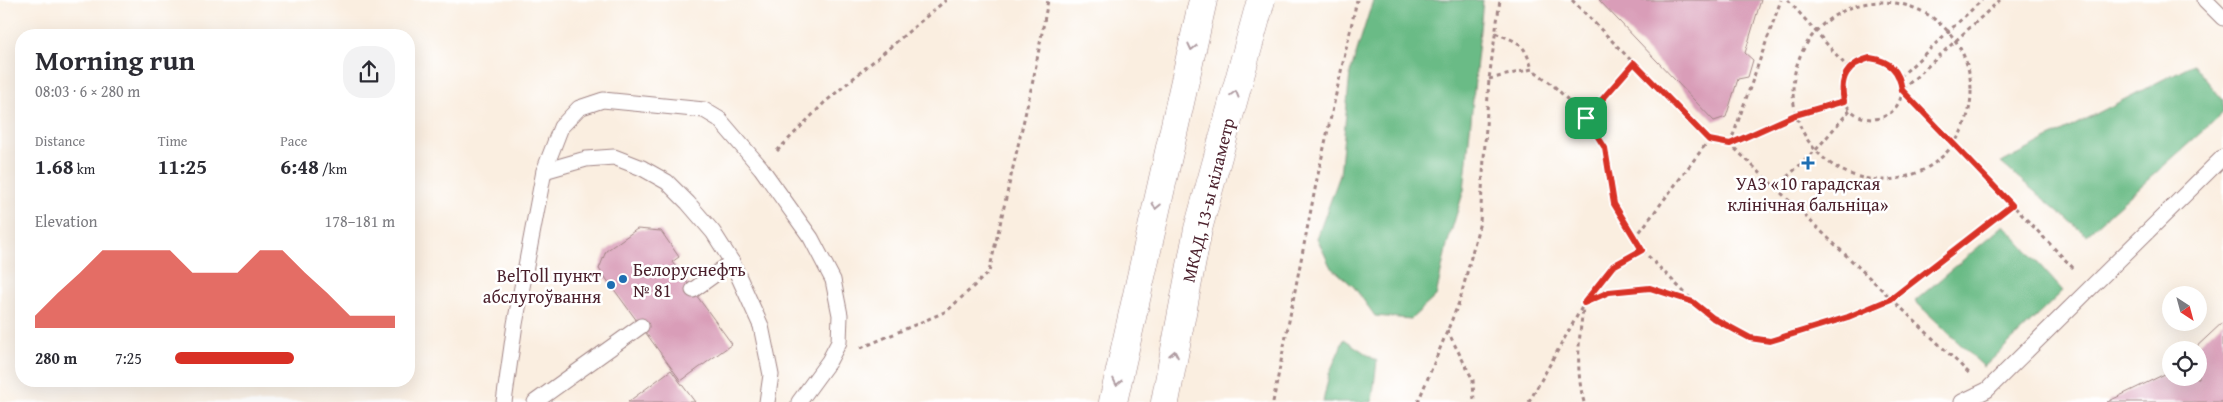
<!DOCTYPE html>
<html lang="en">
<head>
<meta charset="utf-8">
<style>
	:root { --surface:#fff; --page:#f2f2f3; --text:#2b2b33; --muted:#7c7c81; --accent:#d93025 }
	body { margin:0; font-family:"Gentium Book Plus",serif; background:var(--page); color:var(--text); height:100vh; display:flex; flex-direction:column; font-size:19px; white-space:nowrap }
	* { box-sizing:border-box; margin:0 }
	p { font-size:16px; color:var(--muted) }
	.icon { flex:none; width:28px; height:28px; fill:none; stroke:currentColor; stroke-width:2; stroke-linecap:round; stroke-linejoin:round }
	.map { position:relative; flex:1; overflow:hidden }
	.sheet { position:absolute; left:15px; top:29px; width:400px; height:358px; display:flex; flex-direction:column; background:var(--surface); border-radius:20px; box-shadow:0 5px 20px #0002 }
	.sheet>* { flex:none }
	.needle { width:32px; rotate:144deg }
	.controls { position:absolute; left:2162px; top:286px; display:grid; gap:10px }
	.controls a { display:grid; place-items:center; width:45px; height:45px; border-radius:50%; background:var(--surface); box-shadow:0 5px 20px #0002; font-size:25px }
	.pin { position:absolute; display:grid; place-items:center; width:42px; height:42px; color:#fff; margin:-21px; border-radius:10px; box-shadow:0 2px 8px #0006 }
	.round { display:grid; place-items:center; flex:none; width:52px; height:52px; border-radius:20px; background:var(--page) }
	.summary { display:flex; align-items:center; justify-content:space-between; height:85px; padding:0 20px }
	h1 { font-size:28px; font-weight:800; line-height:38px }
	.figures { display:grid; grid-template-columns:repeat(3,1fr); gap:8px; height:85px; padding:5px 20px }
	.figures div { display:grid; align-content:center }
	.figures b { font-size:21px; font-weight:800 }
	.figures small { font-size:14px; font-weight:400 }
	.figures p { font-size:14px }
	.chart { height:140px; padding:10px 20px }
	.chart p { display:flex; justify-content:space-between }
	.chart svg { width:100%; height:90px; margin-top:5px; fill:var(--accent); opacity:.7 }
	ul { padding:0 20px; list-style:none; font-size:16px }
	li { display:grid; grid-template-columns:80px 60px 1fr; align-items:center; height:38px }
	li i { height:12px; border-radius:6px; background:var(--accent) }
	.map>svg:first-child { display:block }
	.forest { fill:#6bbb86; stroke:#5a6d58 }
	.building { fill:#d99db8 }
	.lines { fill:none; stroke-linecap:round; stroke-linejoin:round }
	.lane-casing { stroke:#a28686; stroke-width:17 }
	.highway-casing { stroke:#a28686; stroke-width:29 }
	.path { stroke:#a28686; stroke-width:3; stroke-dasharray:4 4; stroke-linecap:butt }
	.lane { stroke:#fff; stroke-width:15 }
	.highway { stroke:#fff; stroke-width:28 }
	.oneway { stroke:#ae9aa0 }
	.route-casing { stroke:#fff; stroke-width:10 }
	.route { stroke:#d93025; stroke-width:6 }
	.poi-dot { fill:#1f6fb2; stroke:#fff; stroke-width:2 }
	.labels { text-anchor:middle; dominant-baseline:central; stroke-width:5; stroke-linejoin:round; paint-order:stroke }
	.poi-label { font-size:18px; fill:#4a1f2b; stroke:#fff }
	.street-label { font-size:18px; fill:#4a1f2b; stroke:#fff }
</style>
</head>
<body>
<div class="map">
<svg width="2223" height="402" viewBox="0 0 2223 402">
	<rect width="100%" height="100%" fill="#fff"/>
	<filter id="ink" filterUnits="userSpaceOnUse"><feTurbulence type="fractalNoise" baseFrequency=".02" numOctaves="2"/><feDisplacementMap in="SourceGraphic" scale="10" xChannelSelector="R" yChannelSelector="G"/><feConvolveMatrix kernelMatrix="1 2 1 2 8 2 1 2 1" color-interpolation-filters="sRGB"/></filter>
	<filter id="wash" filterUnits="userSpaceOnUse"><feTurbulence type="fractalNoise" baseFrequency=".0096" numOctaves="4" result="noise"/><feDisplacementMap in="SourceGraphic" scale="20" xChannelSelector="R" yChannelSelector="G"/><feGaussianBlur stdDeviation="1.12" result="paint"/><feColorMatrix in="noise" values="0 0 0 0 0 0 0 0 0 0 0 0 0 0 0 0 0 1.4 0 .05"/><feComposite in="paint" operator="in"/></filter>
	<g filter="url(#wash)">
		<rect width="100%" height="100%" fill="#faeee0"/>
		<!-- forest -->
		<g class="forest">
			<polygon points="1373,0 1483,0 1464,190 1447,245 1436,296 1411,319 1375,316 1354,287 1330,266 1317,238 1340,175 1350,73"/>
			<polygon points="2193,64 2223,100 2223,113 2086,235 2001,163"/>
			<polygon points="2004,225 2063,291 1984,367 1915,301"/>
			<polygon points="1344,339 1377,361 1372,402 1323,402 1329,374"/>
		</g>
		<g id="blocks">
			<!-- building -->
			<g class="building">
				<polygon points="1599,0 1761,0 1745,53 1753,60 1748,77 1738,79 1726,117 1714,121"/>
				<polygon points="637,229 661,231 679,257 672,262 732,344 681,381 599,269 606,251"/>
				<polygon points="2223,322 2223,402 2107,402 2171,371 2171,378 2199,378 2199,350 2193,350"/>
				<polygon points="671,370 695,402 628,402"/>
			</g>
		</g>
	</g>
	<g filter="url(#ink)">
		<use href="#blocks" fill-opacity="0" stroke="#a28686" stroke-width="1"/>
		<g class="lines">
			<!-- lane casing -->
			<g class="lane-casing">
				<g id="lane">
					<polyline points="2205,0 2223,18"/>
					<polyline points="544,171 586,159 614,157 642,168 667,182 688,203 713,232 732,262"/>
					<polyline points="693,290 732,262 761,326 771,375 767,402"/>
					<polyline points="504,402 515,324 544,171 561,127 579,108 603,100 704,110 719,119 761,168 811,238 833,280 840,315 839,342 829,361 799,402"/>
					<polyline points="535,402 641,326"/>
					<polyline points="1962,402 1987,390 2223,157"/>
				</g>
			</g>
			<!-- highway casing -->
			<g class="highway-casing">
				<g id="highway">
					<polyline points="1113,402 1203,0"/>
					<polyline points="1165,402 1198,229 1261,0"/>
				</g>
			</g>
			<!-- path -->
			<g class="path">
				<polyline points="1572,0 1709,140 1730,144 1970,374"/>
				<polyline points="1788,0 1849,69"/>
				<polyline points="2000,0 1902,90 2075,270"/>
				<circle cx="1882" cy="91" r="89"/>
				<path d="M1495 33C1520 43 1524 42 1532 69"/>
				<circle cx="1872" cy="89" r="30"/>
				<polyline points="1900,77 1982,0"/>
				<polyline points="1489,79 1532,69 1553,85 1586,118 1605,148 1614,205 1642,250 1693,301"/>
				<polyline points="1586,118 1634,63"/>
				<polyline points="1730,144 1781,0"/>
				<polyline points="1731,144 1795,115 1844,101"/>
				<polyline points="777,151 824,103 946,0"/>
				<polyline points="1775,188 1815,151 1850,110"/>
				<polyline points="1635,238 1709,140"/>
				<polyline points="1586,301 1613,267 1642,250"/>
				<polyline points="1447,330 1473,380 1474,402"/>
				<polyline points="861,348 947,311 989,272 1034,76 1048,0"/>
				<polyline points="1273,402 1317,179 1357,0"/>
				<polyline points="1418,402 1460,300 1480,222 1489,79 1500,0"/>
				<polyline points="1529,402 1582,307"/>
				<path d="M1584 402C1575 370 1579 336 1584 303L1609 292 1649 288 1693 301 1713 318 1750 338 1770 341 1847 317 1891 299 2012 205"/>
			</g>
			<!-- lane -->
			<use href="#lane" class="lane"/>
			<!-- highway -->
			<use href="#highway" class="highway"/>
		</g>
		<!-- one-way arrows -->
		<defs><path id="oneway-chevron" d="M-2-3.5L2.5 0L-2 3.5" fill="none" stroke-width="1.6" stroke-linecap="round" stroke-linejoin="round" transform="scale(1.25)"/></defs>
		<g class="oneway">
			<use href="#oneway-chevron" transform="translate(1192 47) rotate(103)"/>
			<use href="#oneway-chevron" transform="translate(1235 94) rotate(-74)"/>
			<use href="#oneway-chevron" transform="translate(1156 206) rotate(102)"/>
			<use href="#oneway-chevron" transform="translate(1174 354) rotate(-79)"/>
			<use href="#oneway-chevron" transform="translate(1117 382) rotate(102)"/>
		</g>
	</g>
	<g class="lines" filter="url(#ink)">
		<!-- route casing -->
		<g class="route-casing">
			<path id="route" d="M1870 58C1890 61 1899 70 1902 90L2012 205 1891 299 1848 317 1770 341 1750 338 1713 318 1693 302 1650 288 1609 292 1584 303 1613 266 1642 250 1614 204 1605 148 1586 118 1634 63 1709 140 1730 144 1795 115 1844 101C1839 78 1847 64 1870 58Z"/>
		</g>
		<!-- route -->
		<use href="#route" class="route"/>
	</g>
	<!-- markers -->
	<g class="poi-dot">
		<path d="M1805.5 155.5h5v5h5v5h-5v5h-5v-5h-5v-5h5z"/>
		<circle cx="623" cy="279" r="5"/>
		<circle cx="611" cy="285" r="5"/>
	</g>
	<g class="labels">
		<!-- poi labels -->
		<g class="poi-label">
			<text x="1808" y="183">УАЗ «10 гарадская<tspan x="1808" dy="21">клінічная бальніца»</tspan></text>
			<text x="633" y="269" text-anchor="start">Белоруснефть<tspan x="633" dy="21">№ 81</tspan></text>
			<text x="601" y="275" text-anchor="end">BelToll пункт<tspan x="601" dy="21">абслугоўвання</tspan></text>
		</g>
		<!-- street labels -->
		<g class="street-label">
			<text transform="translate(1208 200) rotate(-76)">МКАД, 13-ы кіламетр</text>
		</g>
	</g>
</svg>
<div class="controls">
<a><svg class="needle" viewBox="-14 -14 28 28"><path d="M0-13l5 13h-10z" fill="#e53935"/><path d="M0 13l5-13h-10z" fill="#7c7c81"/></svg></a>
<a><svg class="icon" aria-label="locate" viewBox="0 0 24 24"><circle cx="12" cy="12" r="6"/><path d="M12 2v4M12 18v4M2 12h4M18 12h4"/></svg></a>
</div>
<div class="pin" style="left:1586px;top:118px;background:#1e9e55"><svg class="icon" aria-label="arrive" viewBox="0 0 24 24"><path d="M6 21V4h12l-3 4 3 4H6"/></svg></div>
<section class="sheet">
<div class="summary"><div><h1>Morning run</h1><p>08:03 · 6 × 280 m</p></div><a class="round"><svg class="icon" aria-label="share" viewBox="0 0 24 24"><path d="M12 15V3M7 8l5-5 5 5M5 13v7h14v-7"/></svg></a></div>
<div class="figures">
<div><p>Distance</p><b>1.68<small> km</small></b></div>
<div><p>Time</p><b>11:25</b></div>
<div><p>Pace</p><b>6:48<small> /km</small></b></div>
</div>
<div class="chart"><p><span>Elevation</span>178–181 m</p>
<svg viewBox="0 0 160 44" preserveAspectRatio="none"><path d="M0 44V38L10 27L20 17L30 6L40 6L50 6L60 6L70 17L80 17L90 17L100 6L110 6L120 17L130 27L140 38L150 38L160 38V44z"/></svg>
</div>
<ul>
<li><b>280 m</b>7:25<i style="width:54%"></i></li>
</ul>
</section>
</div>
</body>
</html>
